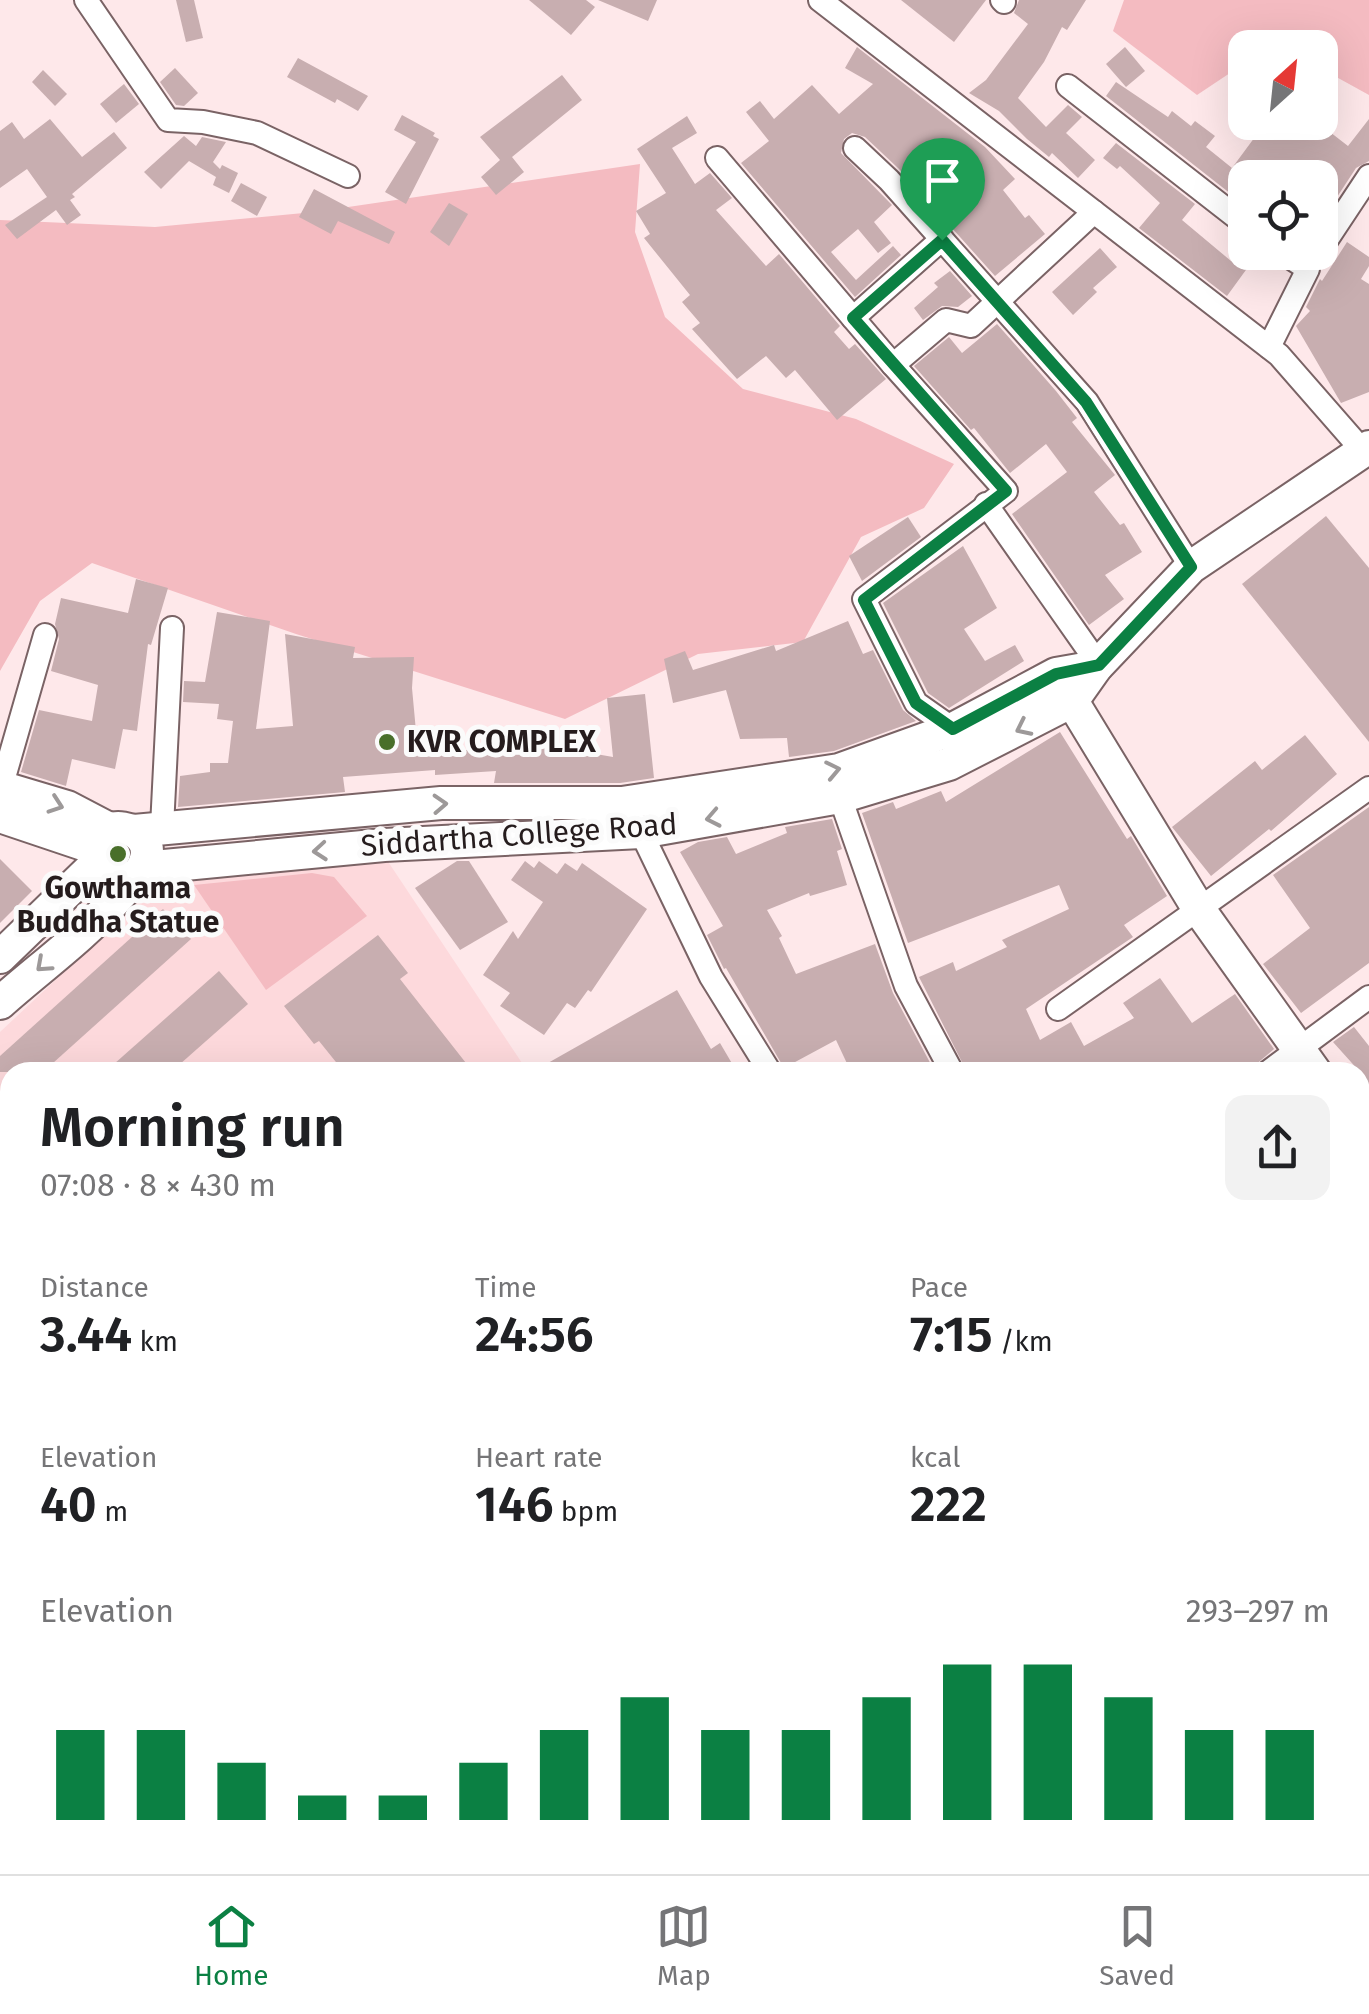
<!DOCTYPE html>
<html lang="en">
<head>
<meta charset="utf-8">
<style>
	:root { --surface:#fff; --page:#f2f2f2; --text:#202124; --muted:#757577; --line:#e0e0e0; --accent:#0b8043 }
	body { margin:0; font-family:"Fira Sans",sans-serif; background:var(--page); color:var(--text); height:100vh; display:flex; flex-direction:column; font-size:38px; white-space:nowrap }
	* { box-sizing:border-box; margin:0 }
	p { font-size:32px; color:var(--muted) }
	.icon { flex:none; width:55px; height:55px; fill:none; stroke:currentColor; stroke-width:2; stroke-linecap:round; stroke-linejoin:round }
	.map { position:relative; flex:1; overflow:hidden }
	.panel { position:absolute; left:0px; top:1062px; width:1370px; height:812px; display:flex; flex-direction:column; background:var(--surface); border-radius:30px 30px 0 0; box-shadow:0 10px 40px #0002 }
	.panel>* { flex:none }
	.needle { width:65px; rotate:27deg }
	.buttons { position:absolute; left:1228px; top:30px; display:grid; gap:20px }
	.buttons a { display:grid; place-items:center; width:110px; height:110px; border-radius:20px; background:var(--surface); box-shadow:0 10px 40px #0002; font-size:50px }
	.pin { position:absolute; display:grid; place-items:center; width:85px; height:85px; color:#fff; margin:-102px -42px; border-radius:50% 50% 50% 0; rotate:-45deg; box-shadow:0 0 10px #0007 }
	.pin .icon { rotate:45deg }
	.round { display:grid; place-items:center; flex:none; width:105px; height:105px; border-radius:20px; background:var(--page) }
	.overview { display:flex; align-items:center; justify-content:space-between; height:170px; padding:0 40px }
	h1 { font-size:55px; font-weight:600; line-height:75px }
	.metrics { display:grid; grid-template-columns:repeat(3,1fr); gap:15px; height:170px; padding:10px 40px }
	.metrics div { display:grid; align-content:center }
	.metrics b { font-size:50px; font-weight:600 }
	.metrics small { font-size:28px; font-weight:400 }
	.metrics p { font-size:28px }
	.chart { height:280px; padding:20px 40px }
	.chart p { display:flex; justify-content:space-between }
	.chart svg { width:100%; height:180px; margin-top:10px; stroke:var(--accent); stroke-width:6 }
	.tab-bar { display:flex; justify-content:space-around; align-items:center; height:140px; border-top:2px solid var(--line); background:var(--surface); font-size:28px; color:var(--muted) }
	.tab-bar a { display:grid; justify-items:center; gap:5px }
	.tab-bar .active { color:var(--accent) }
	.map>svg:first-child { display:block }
	.built { fill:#fdd9dc }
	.green { fill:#f4bbc1 }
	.building { fill:#c8aeb0 }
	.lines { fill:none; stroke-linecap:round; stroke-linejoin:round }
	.street-casing { stroke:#7a6365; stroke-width:26 }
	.secondary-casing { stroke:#7a6365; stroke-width:36 }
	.street { stroke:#fff; stroke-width:22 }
	.secondary { stroke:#fff; stroke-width:32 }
	.oneway { stroke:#9d9999 }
	.route-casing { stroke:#fff; stroke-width:20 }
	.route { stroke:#0b8043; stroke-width:12 }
	.poi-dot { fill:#496f2a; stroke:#fbfbfb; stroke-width:4 }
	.labels { text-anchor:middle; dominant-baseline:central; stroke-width:10; stroke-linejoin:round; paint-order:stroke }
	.poi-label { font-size:30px; font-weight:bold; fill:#251c1d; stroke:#fbfbfb; text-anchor:start }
	.street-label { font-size:30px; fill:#251c1d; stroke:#fbfbfb }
</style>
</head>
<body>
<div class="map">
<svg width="1369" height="1874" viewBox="0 0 1369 1874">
	<rect width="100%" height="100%" fill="#fee8ea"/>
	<!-- built -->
	<g class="built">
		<polygon points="385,857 528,1072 10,1072 10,1511 0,1498 0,1032 159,883"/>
		<polygon points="10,1821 10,1865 243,1865 252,1874 0,1874 0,1833"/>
	</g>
	<!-- green -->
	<g class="green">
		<polygon points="1124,0 1369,0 1369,95 1320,68 1320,48 1284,47 1275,43 1267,47 1245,48 1245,63 1197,95 1113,31"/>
		<polygon points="640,164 635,232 665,317 743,389 856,419 954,464 924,508 861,537 803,642 698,654 565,719 296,634 92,563 40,601 0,671 0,220 155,227 314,212"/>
		<polygon points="312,873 334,877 367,916 266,990 194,885"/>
	</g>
	<!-- building -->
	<g class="building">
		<polygon points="176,0 194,0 203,38 186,42"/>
		<polygon points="529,0 586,0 595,7 571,35"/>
		<polygon points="598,0 657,0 648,21"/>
		<polygon points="901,0 986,0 954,42"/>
		<polygon points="1019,0 1086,0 1067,30 1062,27 1044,62 1018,98 1046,127 1068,105 1082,117 1066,133 1095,160 1078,178 1052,153 1049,157 1027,139 999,111 969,93 986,80 1028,24 1014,13"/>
		<polygon points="857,47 985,147 1015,179 1003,190 1025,218 1029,215 1045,234 995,276 899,169 865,137 852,133 844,139 841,153 892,205 874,222 891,243 878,253 858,229 831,252 856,280 893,246 901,255 855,297 741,163 769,141 746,112 760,101 774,119 812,85 839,114 873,84 845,68"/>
		<polygon points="1125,47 1145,71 1126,87 1106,64"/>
		<polygon points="298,58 368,96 358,111 337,99 335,103 287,77"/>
		<polygon points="175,68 198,93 184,106 176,105 160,82"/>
		<polygon points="43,70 67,94 55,106 32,82"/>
		<polygon points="562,75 582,100 512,157 524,172 496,195 481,177 500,160 480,137"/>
		<polygon points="1116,82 1168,117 1172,111 1191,126 1195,121 1215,136 1206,147 1232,168 1266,122 1317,122 1348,146 1369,119 1369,161 1356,168 1320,223 1320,178 1264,178 1245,164 1245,205 1106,96"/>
		<polygon points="124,84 139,104 116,123 100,104"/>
		<polygon points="402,115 435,133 433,136 439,139 406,204 385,192 416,142 394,130"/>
		<polygon points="687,116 697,133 672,148 695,184 710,173 732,198 716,210 766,266 779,254 840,326 834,332 849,349 855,344 886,379 837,420 795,370 786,378 766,356 737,379 692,329 700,323 682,302 690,295 644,238 650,234 636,211 666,193 637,149"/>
		<polygon points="50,119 82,157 114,132 127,148 72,194 75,197 70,200 81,215 67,225 56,210 17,239 5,225 47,197 27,169 0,188 0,131 12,122 24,139"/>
		<polygon points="184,136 196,146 202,137 226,142 213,162 220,169 222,165 238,173 229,193 213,185 216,177 189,161 161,189 144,172"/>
		<polygon points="1116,143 1195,204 1182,220 1231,261 1239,252 1259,252 1227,296 1139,228 1160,203 1120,166 1117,169 1103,158"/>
		<polygon points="241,183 267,197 257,216 231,201"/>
		<polygon points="314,189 395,232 389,244 338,221 331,234 299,217"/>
		<polygon points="449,203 468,214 449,246 430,232"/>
		<polygon points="1347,242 1369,257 1369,266 1361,279 1369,284 1369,392 1341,403 1296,326 1310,311 1306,307 1320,279 1322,281"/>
		<polygon points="1100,248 1117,267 1093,288 1097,292 1073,315 1052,292"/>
		<polygon points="950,271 972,296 958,307 942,306 923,320 914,308 938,287 934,283"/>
		<polygon points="997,324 1056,391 1077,418 1072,422 1115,475 1094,492 1120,525 1124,523 1142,552 1105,575 1124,599 1089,625 1012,514 1067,472 1046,444 1010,473 974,428 971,430 914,366 949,337 962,353"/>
		<polygon points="1326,516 1369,568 1369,742 1242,584"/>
		<polygon points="908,517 921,537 862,581 849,556"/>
		<polygon points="963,546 997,608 964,629 985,661 1015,645 1024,661 949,708 928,693 883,603"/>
		<polygon points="136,579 168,588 151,645 148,644 137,731 123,729 115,769 72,759 66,786 21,772 39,710 92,721 98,685 51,671 59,639 55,624 61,598 128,613"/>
		<polygon points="217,612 270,621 256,729 293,726 285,634 355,647 353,658 414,657 412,688 418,753 498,748 500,731 540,736 539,744 613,757 607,698 645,694 654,778 620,783 494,783 496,771 435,775 435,770 343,777 345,792 178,807 180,776 210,772 210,763 228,763 233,721 217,719 219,704 183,702 184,681 205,682"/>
		<polygon points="848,621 863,654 873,650 903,710 916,721 834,751 789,757 787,738 740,739 726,690 673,703 664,659 685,651 693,670 774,645 776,651"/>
		<polygon points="1060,732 1127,839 1131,836 1167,896 1124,925 1133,937 1026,1009 1040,1040 1071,1022 1084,1046 1134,1018 1123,1003 1160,978 1192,1023 1235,994 1274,1049 1247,1072 967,1072 919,977 953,962 956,971 1007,947 1002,940 1069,909 1059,885 908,943 862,813 893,802 896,809 941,791 946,802"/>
		<polygon points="1305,735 1337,774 1271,831 1269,829 1211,876 1172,827 1255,761 1262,770"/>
		<polygon points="1369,807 1369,963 1301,1013 1263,964 1310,928 1273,875"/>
		<polygon points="832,819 842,849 837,851 847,885 810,896 809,893 767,910 782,936 779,938 796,974 875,944 893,993 935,1072 851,1072 836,1040 784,1068 726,968 724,969 707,935 723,926 680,852 698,842 727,837 736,854 787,833 785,827"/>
		<polygon points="0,859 32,891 0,923"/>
		<polygon points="457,861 469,861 508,922 460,950 415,888"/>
		<polygon points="525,861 534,868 539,861 557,874 565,863 577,871 582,863 647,909 591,992 588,990 575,1008 567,1003 544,1035 500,1006 510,993 483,975 513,931 518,939 543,902 511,880"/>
		<polygon points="163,909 191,939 43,1072 0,1072 0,1056"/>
		<polygon points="378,935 408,973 400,979 473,1072 344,1072 319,1041 314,1044 284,1006"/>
		<polygon points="219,971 248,1004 171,1072 105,1072"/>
		<polygon points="677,990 711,1049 720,1043 737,1072 532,1072"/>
		<polygon points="1354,1027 1369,1046 1369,1088 1360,1072 1333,1042"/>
	</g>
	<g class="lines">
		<!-- street casing -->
		<g class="street-casing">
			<g id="street">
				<polyline points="86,0 168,120 203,122 257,133 348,176"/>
				<polyline points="820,0 1279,355 1362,450"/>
				<polyline points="1002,0 1004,2"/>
				<polyline points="1068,86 1245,224"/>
				<polyline points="855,148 889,180 1087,402 1191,567"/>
				<polyline points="717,158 893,365 1006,491 864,599 916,703 953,729"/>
				<polyline points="1320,250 1369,176"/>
				<polyline points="853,318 942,239"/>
				<polyline points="1269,347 1308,269 1282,252"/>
				<polyline points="893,365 946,320 971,326 1094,212"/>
				<polyline points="986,504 1099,665"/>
				<polyline points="1,788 45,635"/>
				<polyline points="840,797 906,986 952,1072"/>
				<polyline points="162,827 172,628"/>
				<polyline points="641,832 711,977 770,1072"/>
				<polyline points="1058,1009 1369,788"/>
				<polyline points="1268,1072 1369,997"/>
				<polyline points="1360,1221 1369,1214"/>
				<polyline points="1360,1424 1369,1418"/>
				<polyline points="1360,1634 1369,1627"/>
				<polyline points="1360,1690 1369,1706"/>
				<polyline points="901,1865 908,1874"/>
				<polyline points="1253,1865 1259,1874"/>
				<polyline points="386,1874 397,1865"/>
				<polyline points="656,1874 667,1865"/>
				<polyline points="1068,1874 1079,1865"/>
			</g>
		</g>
		<!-- secondary casing -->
		<g class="secondary-casing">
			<g id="secondary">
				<polyline points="1061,683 1198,908 1315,1072"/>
				<polyline points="0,787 67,807 109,829"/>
				<polyline points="0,816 95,848"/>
				<polyline points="134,831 441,803 622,803 839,770 953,729 1056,674 1096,667"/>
				<polyline points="143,868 384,845 641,832 840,797 949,764 1072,701 1096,667 1191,567 1369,447"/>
				<polyline points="0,957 96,864"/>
				<path d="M0 1003C38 969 83 937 116 899 125 889 141 874 145 862 159 824 91 813 94 855 95 866 102 873 112 878L133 877"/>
				<polyline points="1360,1135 1369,1147"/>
				<polyline points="0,1537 10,1549"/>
				<polyline points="0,1577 10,1590"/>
				<polyline points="289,1865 299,1874"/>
				<polyline points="331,1865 340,1874"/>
			</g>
		</g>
		<!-- street -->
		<use href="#street" class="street"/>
		<!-- secondary -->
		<use href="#secondary" class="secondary"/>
	</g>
	<!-- one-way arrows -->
	<defs><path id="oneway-chevron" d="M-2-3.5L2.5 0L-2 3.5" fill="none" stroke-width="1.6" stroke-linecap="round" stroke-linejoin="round" transform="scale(2.5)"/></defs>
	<g class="oneway">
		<use href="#oneway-chevron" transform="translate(1023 728) rotate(154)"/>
		<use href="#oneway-chevron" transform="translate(833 770) rotate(-12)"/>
		<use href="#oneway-chevron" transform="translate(440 804) rotate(-3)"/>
		<use href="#oneway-chevron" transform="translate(56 805) rotate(19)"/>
		<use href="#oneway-chevron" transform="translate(713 818) rotate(169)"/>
		<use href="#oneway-chevron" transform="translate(320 851) rotate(175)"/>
		<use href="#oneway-chevron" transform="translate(43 965) rotate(138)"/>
	</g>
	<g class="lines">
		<!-- route casing -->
		<g class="route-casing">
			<polygon id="route" points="942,240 1086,402 1191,567 1099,665 1056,674 953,729 916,703 864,600 1006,491 853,318"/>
		</g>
		<!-- route -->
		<use href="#route" class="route"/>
	</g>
	<!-- markers -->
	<g class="poi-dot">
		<circle cx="387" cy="742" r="10"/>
		<circle cx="118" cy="854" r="10"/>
	</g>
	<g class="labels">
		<!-- poi labels -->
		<g class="poi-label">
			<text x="407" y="742">KVR COMPLEX</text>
			<text x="118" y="888" text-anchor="middle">Gowthama<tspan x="118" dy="34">Buddha Statue</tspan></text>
		</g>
		<!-- street labels -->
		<g class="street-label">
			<text transform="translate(519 835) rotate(-4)">Siddartha College Road</text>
		</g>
	</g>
</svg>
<div class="buttons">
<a><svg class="needle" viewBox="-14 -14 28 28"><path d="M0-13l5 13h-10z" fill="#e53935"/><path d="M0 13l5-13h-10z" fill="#757577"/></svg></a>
<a><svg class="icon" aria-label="locate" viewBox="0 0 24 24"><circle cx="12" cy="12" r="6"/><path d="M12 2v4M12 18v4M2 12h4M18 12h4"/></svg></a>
</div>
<div class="pin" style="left:942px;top:240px;background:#1e9e55"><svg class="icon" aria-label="arrive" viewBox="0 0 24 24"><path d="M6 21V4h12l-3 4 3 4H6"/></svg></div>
<section class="panel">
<div class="overview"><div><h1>Morning run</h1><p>07:08 · 8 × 430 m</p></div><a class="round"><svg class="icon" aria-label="share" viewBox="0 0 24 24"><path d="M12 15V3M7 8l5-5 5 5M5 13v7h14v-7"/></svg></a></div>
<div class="metrics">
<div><p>Distance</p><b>3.44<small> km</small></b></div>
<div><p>Time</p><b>24:56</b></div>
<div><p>Pace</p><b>7:15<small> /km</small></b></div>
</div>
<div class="metrics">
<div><p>Elevation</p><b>40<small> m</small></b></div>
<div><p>Heart rate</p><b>146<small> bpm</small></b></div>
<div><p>kcal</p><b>222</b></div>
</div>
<div class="chart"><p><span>Elevation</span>293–297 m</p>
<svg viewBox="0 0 160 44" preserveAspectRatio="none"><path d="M5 44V22M15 44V22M25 44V30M35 44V38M45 44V38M55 44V30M65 44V22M75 44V14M85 44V22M95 44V22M105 44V14M115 44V6M125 44V6M135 44V14M145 44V22M155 44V22"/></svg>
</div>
</section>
</div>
<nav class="tab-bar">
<a class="active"><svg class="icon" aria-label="home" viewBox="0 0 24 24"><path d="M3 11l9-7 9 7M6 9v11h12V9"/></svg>Home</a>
<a><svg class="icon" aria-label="map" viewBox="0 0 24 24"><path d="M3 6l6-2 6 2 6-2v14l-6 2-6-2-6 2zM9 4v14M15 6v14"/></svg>Map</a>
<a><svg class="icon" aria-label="saved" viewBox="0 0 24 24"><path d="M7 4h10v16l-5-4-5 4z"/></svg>Saved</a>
</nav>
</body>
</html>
